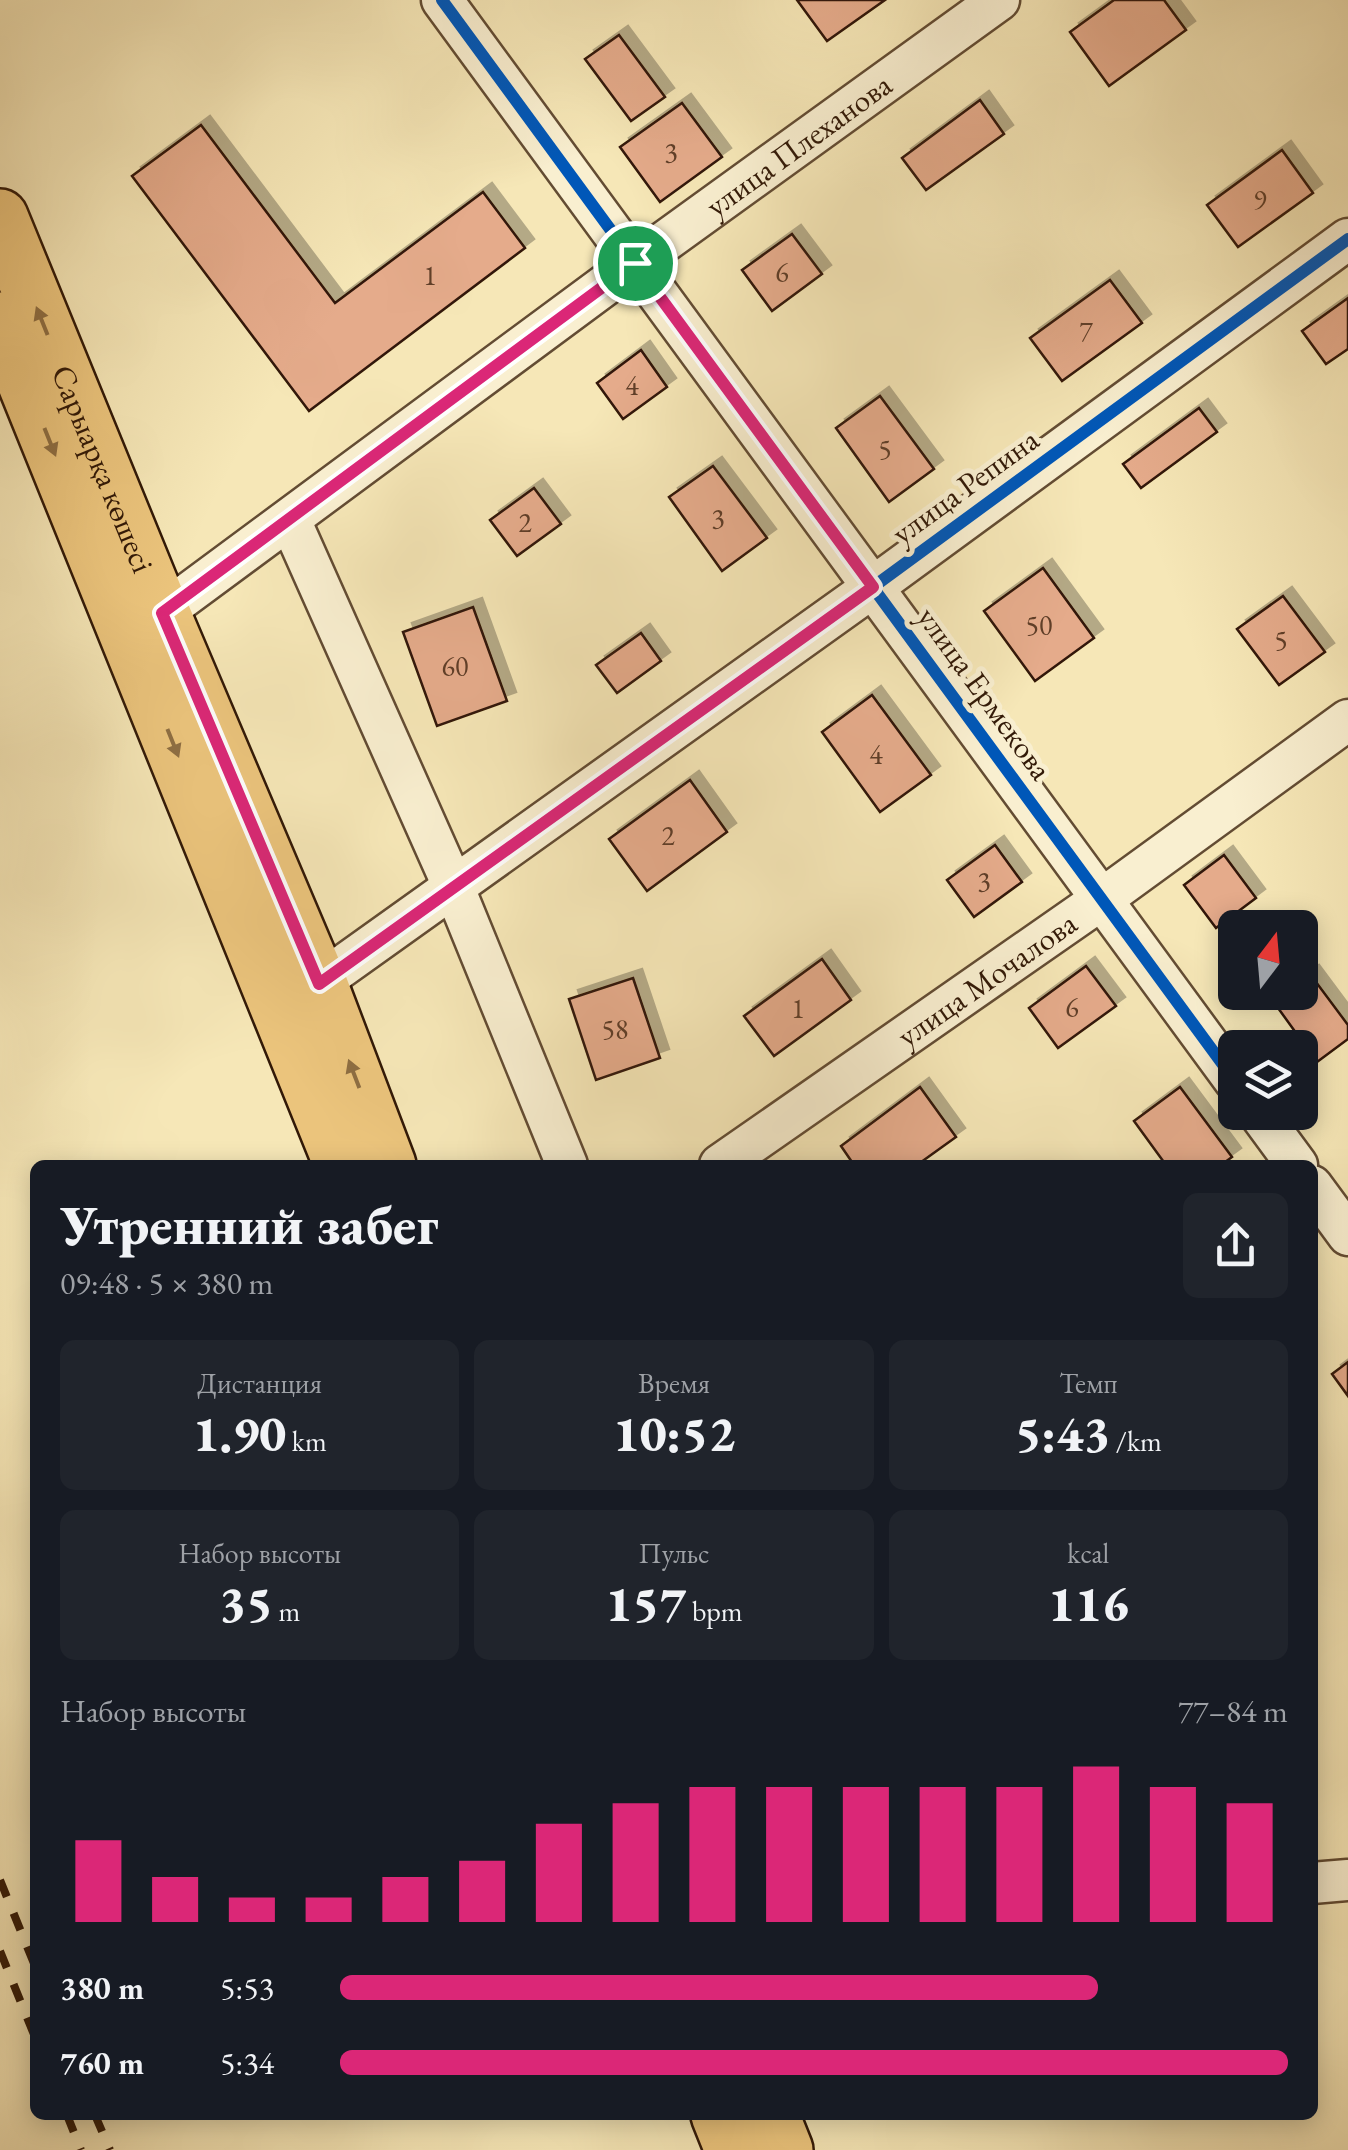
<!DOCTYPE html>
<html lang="ru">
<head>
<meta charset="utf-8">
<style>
	:root { --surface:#171b24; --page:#20242c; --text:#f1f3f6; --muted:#9ea1a6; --accent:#db2777 }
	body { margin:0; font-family:"EB Garamond",serif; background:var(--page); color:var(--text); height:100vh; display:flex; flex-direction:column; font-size:38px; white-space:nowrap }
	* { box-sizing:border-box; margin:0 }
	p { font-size:32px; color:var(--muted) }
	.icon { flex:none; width:55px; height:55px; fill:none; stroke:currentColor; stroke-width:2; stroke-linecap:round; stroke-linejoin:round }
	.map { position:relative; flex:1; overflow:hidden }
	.panel { position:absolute; left:30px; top:1160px; width:1288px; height:960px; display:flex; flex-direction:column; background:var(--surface); border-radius:15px; box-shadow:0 5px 25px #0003 }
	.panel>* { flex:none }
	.needle { width:65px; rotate:16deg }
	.buttons { position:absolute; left:1218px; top:910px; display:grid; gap:20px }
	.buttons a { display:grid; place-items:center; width:100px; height:100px; border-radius:15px; background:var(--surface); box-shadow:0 5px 25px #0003; font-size:50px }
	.pin { position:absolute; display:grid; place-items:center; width:85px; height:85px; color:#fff; margin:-42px; border:5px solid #fff; border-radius:50%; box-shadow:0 2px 10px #0007 }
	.round { display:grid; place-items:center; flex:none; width:105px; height:105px; border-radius:15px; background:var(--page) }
	.headline { display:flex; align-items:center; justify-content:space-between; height:170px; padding:0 30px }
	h1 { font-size:55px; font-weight:800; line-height:75px }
	.stats { display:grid; grid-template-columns:repeat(3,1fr); gap:15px; height:170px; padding:10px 30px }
	.stats div { display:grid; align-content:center; border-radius:15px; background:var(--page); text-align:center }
	.stats b { font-size:50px; font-weight:800 }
	.stats small { font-size:28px; font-weight:400 }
	.stats p { font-size:28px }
	.chart { height:280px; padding:20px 30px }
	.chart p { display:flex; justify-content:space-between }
	.chart svg { width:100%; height:180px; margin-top:10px; stroke:var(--accent); stroke-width:6 }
	ul { padding:0 30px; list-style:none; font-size:32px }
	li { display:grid; grid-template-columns:160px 120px 1fr; align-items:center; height:75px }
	li i { height:25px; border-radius:12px; background:var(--accent) }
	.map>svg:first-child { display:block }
	.building { fill:#e5ab8b; stroke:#321907; stroke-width:2.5; filter:url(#shadow) }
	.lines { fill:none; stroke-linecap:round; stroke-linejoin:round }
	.street-casing { stroke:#634c33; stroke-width:45 }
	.primary-casing { stroke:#321907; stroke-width:60 }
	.street { stroke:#f9efd0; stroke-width:40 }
	.primary { stroke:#ebc47c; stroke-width:55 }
	.rail { stroke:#321907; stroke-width:8; stroke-dasharray:18 18; stroke-linecap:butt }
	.cycleway-casing { stroke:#f9efd0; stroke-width:19 }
	.cycleway { stroke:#0057b8; stroke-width:12 }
	.oneway { fill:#8e6e42 }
	.route-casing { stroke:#fff; stroke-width:20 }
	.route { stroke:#db2777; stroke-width:12 }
	.labels { text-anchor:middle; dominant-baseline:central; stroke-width:10; stroke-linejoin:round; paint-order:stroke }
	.number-label { font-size:28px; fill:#5f3e28 }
	.street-label { font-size:32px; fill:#321907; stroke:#f9efd0 }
</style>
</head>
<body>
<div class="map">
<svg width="1348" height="2150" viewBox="0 0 1348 2150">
	<defs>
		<filter id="shadow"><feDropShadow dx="9" dy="-9" stdDeviation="0" flood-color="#0004"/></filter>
	</defs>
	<rect width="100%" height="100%" fill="#f6e7b7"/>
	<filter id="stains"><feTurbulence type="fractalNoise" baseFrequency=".002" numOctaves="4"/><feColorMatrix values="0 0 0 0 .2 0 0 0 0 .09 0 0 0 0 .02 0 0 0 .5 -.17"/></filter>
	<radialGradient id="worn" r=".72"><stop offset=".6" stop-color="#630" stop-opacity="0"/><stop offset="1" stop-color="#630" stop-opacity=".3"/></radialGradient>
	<!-- building -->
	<g class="building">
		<polygon points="797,0 885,0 827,41"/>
		<polygon points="1114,0 1164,0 1186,30 1109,86 1070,32"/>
		<polygon points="619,35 665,97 631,121 585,59"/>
		<polygon points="980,100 1004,134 926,190 902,158"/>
		<polygon points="682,103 722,157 660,202 620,147"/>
		<polygon points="201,125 335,303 483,192 525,248 309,411 132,176"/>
		<polygon points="1282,150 1313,193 1238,247 1207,205"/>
		<polygon points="792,234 822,274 772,311 742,270"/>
		<polygon points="1110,280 1142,323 1062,381 1030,338"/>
		<polygon points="1348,298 1348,349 1326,364 1302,331"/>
		<polygon points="641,350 667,387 623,419 597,383"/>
		<polygon points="880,396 934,469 889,502 836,428"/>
		<polygon points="1199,408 1217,432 1141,488 1123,464"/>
		<polygon points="713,466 767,538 722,571 669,497"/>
		<polygon points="534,488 561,524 517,556 490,520"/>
		<polygon points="1043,568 1094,638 1035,681 984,611"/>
		<polygon points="1283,596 1325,652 1279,685 1237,629"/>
		<polygon points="473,607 507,701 437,726 403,632"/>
		<polygon points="641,633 661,661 617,693 596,665"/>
		<polygon points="872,695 931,775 880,812 822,732"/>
		<polygon points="690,780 727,832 647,891 609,839"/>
		<polygon points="995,845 1022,882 974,917 947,880"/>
		<polygon points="1224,855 1256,898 1216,928 1184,885"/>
		<polygon points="822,959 851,1000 774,1056 744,1016"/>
		<polygon points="1086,966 1116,1006 1058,1048 1029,1008"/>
		<polygon points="1310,974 1348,1025 1348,1039 1317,1062 1273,1001 1285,992 1300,992 1300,981"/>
		<polygon points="633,978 660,1058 596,1080 569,999"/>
		<polygon points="920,1087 956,1137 917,1165 854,1165 841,1146"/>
		<polygon points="1180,1087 1232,1157 1221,1165 1166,1165 1134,1121"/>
		<polygon points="1348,1362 1348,1396 1332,1374"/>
	</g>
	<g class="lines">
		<!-- street casing -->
		<g class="street-casing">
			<g id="street">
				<polyline points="442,0 1235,1081"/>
				<polyline points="290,520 454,888 567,1165"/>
				<path id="s1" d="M162 613 635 263 999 0"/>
				<polyline points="319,983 873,587 1348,239"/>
				<polyline points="1258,1112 1297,1165"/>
				<path id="s2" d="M720 1165 1102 899 1348 720"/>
				<polyline points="1312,1186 1348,1235"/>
				<polyline points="1312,1883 1348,1880"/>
			</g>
		</g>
		<!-- primary casing -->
		<g class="primary-casing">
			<g id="primary">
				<path id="s3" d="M0 217 162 613 319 983 388 1165"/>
				<polyline points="0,320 342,1165"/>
				<polyline points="719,2115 733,2150"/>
				<polyline points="771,2115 785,2150"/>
			</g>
		</g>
		<!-- street -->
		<use href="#street" class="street"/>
		<!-- primary -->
		<use href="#primary" class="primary"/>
		<!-- rail -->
		<g class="rail">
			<polyline points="0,1880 35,1966"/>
			<polyline points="0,1951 35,2037"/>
			<polyline points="67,2115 81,2150"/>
			<polyline points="95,2115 110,2150"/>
		</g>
		<!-- cycleway casing -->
		<g class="cycleway-casing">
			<g id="cycleway">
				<polyline points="442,0 1235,1081"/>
				<polyline points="319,983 873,587 1348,239"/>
			</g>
		</g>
		<!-- cycleway -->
		<use href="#cycleway" class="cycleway"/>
	</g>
	<!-- one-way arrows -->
	<defs><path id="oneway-solid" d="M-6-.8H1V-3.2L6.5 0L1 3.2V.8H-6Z" transform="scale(2.5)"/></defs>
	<g class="oneway">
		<use href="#oneway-solid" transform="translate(42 321) rotate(-112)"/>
		<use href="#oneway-solid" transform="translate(50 442) rotate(68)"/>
		<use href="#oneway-solid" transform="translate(173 743) rotate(68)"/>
		<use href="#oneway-solid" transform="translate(354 1074) rotate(-111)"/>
	</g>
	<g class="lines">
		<!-- route casing -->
		<g class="route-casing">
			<polygon id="route" points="635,263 873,587 319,984 162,613"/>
		</g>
		<!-- route -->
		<use href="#route" class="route"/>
	</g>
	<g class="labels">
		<!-- number labels -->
		<g class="number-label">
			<text x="671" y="152">3</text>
			<text x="1260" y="199">9</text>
			<text x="782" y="272">6</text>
			<text x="430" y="275">1</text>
			<text x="1086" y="331">7</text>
			<text x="632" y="385">4</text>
			<text x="885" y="449">5</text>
			<text x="718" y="518">3</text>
			<text x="525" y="522">2</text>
			<text x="1039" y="625">50</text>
			<text x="1281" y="640">5</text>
			<text x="455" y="666">60</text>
			<text x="876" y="754">4</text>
			<text x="668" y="835">2</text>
			<text x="984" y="881">3</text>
			<text x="1072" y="1007">6</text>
			<text x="798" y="1008">1</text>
			<text x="615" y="1029">58</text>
		</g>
		<!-- street labels -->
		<g class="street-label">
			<text stroke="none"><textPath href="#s1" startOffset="790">улица Плеханова</textPath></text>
			<text stroke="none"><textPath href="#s3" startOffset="272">Сарыарқа көшесі</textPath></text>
			<text transform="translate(965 486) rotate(-36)">улица Репина</text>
			<text transform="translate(985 693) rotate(54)">улица Ермекова</text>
			<text stroke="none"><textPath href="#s2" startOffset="325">улица Мочалова</textPath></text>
		</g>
	</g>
	<rect width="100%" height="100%" filter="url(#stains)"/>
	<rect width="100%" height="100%" fill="url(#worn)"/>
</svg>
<div class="buttons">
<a><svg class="needle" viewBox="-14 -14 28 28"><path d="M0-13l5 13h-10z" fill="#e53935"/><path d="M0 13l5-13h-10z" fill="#9ea1a6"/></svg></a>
<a><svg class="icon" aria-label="layers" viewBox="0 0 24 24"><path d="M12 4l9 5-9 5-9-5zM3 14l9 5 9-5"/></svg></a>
</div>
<div class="pin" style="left:635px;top:263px;background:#1e9e55"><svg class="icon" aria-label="arrive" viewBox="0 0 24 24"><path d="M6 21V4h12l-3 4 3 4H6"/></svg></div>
<section class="panel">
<div class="headline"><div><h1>Утренний забег</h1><p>09:48 · 5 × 380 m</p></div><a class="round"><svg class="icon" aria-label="share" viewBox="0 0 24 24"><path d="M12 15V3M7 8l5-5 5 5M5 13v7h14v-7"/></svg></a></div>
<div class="stats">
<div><p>Дистанция</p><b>1.90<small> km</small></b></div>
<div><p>Время</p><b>10:52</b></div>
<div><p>Темп</p><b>5:43<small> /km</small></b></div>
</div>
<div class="stats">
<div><p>Набор высоты</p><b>35<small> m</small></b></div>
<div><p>Пульс</p><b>157<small> bpm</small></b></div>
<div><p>kcal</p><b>116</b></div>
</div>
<div class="chart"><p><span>Набор высоты</span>77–84 m</p>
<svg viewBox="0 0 160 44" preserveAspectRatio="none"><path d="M5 44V24M15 44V33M25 44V38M35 44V38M45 44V33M55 44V29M65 44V20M75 44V15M85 44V11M95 44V11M105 44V11M115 44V11M125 44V11M135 44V6M145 44V11M155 44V15"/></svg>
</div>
<ul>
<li><b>380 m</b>5:53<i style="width:80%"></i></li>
<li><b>760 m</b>5:34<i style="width:100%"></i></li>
</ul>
</section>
</div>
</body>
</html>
